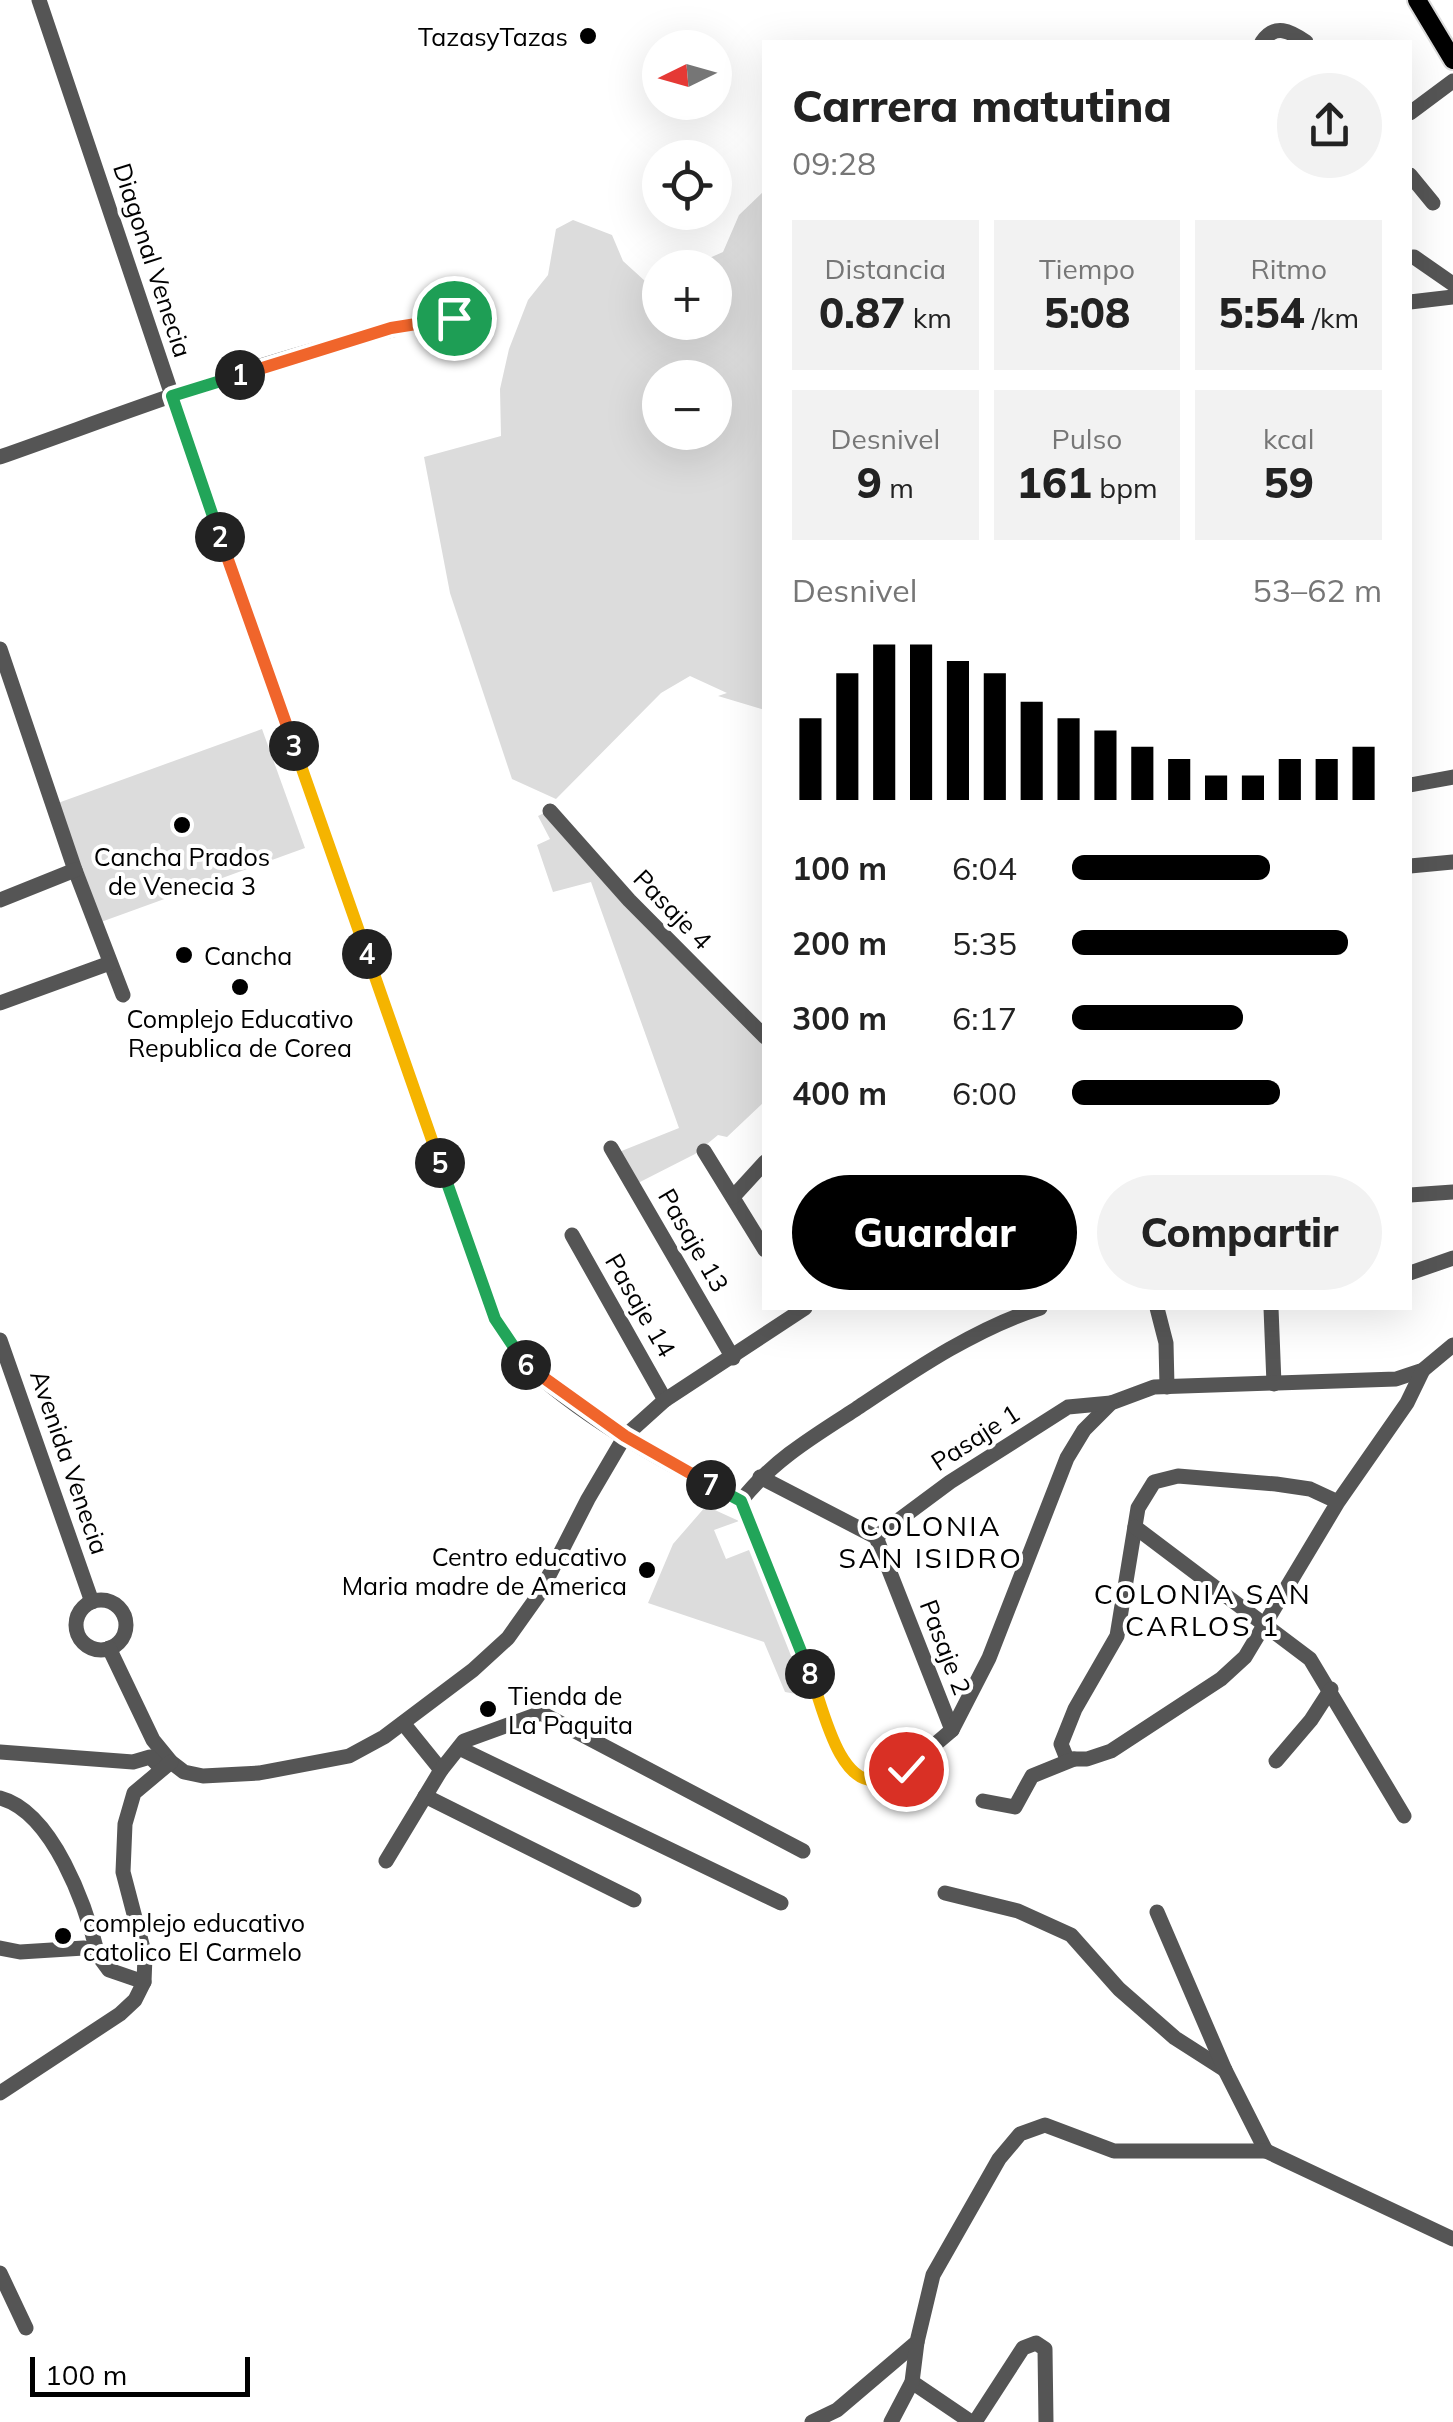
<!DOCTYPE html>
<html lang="es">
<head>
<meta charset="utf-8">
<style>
	:root { --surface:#fff; --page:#f2f2f2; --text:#222; --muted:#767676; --accent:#000 }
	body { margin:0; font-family:Mulish,sans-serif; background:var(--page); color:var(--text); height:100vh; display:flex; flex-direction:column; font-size:38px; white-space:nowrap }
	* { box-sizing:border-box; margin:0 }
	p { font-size:32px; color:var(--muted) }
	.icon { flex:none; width:55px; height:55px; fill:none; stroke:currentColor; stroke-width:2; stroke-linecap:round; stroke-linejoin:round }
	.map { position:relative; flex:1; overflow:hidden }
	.sheet { position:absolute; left:762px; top:40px; width:650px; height:1270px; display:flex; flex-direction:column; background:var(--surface); border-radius:0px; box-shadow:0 10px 40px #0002 }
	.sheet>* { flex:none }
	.needle { width:65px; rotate:265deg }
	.tools { position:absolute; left:642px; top:30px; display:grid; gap:20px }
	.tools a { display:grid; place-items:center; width:90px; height:90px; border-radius:50%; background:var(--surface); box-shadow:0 10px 40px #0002; font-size:50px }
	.scale { position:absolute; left:30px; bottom:25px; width:220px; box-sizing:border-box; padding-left:10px; border:5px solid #000; border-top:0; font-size:28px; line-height:35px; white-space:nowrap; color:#000; -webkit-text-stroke:8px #fff; paint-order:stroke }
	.pin { position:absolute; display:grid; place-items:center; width:85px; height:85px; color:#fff; margin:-42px; border:5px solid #fff; border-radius:50%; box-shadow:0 2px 10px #0007 }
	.km { position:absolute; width:50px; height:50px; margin:-25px; border-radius:50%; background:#222; color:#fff; font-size:28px; line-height:50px; text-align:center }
	.round { display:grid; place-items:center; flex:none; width:105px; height:105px; border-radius:52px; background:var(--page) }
	.head { display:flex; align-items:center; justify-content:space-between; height:170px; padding:0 30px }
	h1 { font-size:45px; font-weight:800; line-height:75px }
	.stats { display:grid; grid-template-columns:repeat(3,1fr); gap:15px; height:170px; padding:10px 30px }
	.stats div { display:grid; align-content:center; border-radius:0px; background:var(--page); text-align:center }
	.stats b { font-size:42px; font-weight:800 }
	.stats small { font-size:28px; font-weight:400 }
	.stats p { font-size:28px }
	.chart { height:280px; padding:20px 30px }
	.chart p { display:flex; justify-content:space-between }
	.chart svg { width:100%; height:180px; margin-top:10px; stroke:var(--accent); stroke-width:6 }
	.cta { display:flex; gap:20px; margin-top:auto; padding:20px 30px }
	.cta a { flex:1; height:115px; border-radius:60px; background:var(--accent); color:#fff; font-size:40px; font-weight:800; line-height:115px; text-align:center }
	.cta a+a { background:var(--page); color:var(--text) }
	ul { padding:0 30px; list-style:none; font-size:32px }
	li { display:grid; grid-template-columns:160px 120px 1fr; align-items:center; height:75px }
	li i { height:25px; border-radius:12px; background:var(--accent) }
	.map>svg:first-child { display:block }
	.green { fill:#dcdcdc; fill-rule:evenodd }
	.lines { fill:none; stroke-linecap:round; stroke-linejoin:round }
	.major-casing { stroke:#dbdbdb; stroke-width:22 }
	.minor { stroke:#555; stroke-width:15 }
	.major { stroke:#000; stroke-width:18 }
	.split-1-casing { stroke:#fff; stroke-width:20 }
	.split-2-casing { stroke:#fff; stroke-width:20 }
	.split-3-casing { stroke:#fff; stroke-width:20 }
	.split-4-casing { stroke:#fff; stroke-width:20 }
	.split-5-casing { stroke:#fff; stroke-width:20 }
	.split-6-casing { stroke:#fff; stroke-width:20 }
	.split-7-casing { stroke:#fff; stroke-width:20 }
	.split-8-casing { stroke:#fff; stroke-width:20 }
	.split-9-casing { stroke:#fff; stroke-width:20 }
	.split-1 { stroke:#f0652b; stroke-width:12 }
	.split-2 { stroke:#22a559; stroke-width:12 }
	.split-3 { stroke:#f0652b; stroke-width:12 }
	.split-4 { stroke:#f5b400; stroke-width:12 }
	.split-5 { stroke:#f5b400; stroke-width:12 }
	.split-6 { stroke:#22a559; stroke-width:12 }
	.split-7 { stroke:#f0652b; stroke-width:12 }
	.split-8 { stroke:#22a559; stroke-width:12 }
	.split-9 { stroke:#f5b400; stroke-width:12 }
	.poi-dot { fill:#000; stroke:#fff; stroke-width:4 }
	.labels { text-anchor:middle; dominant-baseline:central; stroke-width:8; stroke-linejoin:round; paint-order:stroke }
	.poi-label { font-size:25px; fill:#000; stroke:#fff; text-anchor:start }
	.street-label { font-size:25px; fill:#000; stroke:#fff }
	.neighbourhood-label { font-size:28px; letter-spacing:2.5px; fill:#000; stroke:#fff }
</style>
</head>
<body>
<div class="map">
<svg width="1453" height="2422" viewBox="0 0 1453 2422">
	<rect width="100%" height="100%" fill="#fff"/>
	<!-- green -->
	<g class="green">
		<path d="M765 190V710L718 696 727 693 690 676 661 693 556 799 512 779 450 593 424 457 501 436 500 389 509 349 528 300 548 275 556 229 573 220 612 235 623 261 645 281 660 277V322H715V268L689 267 723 252 739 215ZM660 378H715V432H660Z"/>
		<polygon points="262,729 305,848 101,922 58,803"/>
		<polygon points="548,811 765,1041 765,1101 727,1137 718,1135 695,1154 638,1183 619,1152 679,1128 591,882 553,892 537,845 550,839 538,816"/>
		<polygon points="706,1506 739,1521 714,1530 726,1559 749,1550 807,1696 785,1692 764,1642 648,1603 673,1544"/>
	</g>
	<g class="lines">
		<!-- major casing -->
		<g class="major-casing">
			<polyline id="major" points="1417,0 1453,60"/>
		</g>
		<!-- minor -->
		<g class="minor">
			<path d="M39 0 220 538 495 1319C505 1336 516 1356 531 1369 591 1423 669 1465 741 1501"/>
			<path d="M1262 42C1275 23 1290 31 1306 42"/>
			<polyline points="1410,113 1453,81"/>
			<polyline points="1410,175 1433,203"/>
			<polyline points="1414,257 1453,284"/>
			<polyline points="1410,302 1453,297"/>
			<path d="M0 457C145 406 302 343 453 318"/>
			<polyline points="0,649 75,870 123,995"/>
			<polyline points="1410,785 1453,777"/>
			<polyline points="550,811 629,900 765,1037"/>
			<polyline points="1410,866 1453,862"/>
			<polyline points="0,900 75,870"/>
			<polyline points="0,1003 110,963"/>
			<polyline points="611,1148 733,1358"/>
			<polyline points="704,1151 765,1250"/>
			<polyline points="1410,1195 1453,1192"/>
			<polyline points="733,1197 765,1162"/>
			<polyline points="572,1235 665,1400"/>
			<polyline points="1410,1273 1453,1258"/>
			<polyline points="1157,1308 1166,1343 1167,1387"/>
			<polyline points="1271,1308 1274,1384"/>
			<polyline points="0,1340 92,1602"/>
			<polyline points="760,1477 876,1537 952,1730"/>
			<polyline points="741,1501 814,1684 834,1742 854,1773 865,1780 880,1780 906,1769 952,1730 989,1658 1067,1458 1084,1430 1111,1403 1154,1387 1396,1379 1423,1370 1453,1345"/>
			<path d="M741 1501C772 1461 814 1436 856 1409 913 1371 974 1329 1040 1308"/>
			<polyline points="1338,1502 1310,1489 1276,1484 1178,1476 1154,1482 1138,1508 1117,1636 1075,1709 1061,1744 1067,1759 1087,1759 1111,1751 1221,1679 1245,1657 1338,1502 1407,1403 1423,1370"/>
			<polyline points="1135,1527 1310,1659 1404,1816"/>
			<polyline points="876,1537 950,1482 1068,1407 1111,1403"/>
			<circle cx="101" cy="1625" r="25"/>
			<polyline points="109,1648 153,1740 171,1762 184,1772 203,1776 259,1773 349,1756 384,1737 473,1670 508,1638 540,1593 588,1499 625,1436 665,1400 805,1308"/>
			<polyline points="403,1723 441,1770"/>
			<polyline points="459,1748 781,1903"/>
			<polyline points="0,1752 133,1762 150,1757 161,1768"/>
			<polyline points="1276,1761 1311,1720 1331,1689"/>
			<polyline points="425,1796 634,1900"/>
			<path d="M0 1798C53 1812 86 1906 98 1955"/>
			<polyline points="983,1801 1015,1807 1032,1776 1074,1759"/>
			<polyline points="386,1861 441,1770 464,1741 541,1713 803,1851"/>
			<polyline points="945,1893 1018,1911 1071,1935 1119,1989 1175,2038 1225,2070"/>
			<polyline points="1157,1912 1225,2070 1266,2151"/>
			<polyline points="0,1948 20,1952 84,1948 98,1955 109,1970 144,1982"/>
			<polyline points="0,2093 120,2014 135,2000 144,1982 145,1956 123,1872 125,1824 134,1793 171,1762"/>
			<polyline points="0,2273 26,2328"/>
			<polyline points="912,2382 971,2422"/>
			<polyline points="812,2422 837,2410 917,2342 933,2275 999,2159 1020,2134 1045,2125 1114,2151 1266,2151 1453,2239"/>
			<polyline points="891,2422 912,2382 917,2342"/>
			<polyline points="975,2422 1023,2348 1036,2343 1045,2349 1046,2422"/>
		</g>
		<!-- major -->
		<use href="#major" class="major"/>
	</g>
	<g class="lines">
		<!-- split-1 casing -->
		<g class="split-1-casing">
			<polyline id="split-1" points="240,375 391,328 454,318"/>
		</g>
		<!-- split-2 casing -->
		<g class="split-2-casing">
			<polyline id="split-2" points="220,537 172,396 240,375"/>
		</g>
		<!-- split-3 casing -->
		<g class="split-3-casing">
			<polyline id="split-3" points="220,537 294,746"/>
		</g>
		<!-- split-4 casing -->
		<g class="split-4-casing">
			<polyline id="split-4" points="294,746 367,954"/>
		</g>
		<!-- split-5 casing -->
		<g class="split-5-casing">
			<polyline id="split-5" points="367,954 440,1163"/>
		</g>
		<!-- split-6 casing -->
		<g class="split-6-casing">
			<polyline id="split-6" points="440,1163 495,1319 526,1365"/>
		</g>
		<!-- split-7 casing -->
		<g class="split-7-casing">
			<polyline id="split-7" points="526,1365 625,1436 711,1485"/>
		</g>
		<!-- split-8 casing -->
		<g class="split-8-casing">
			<polyline id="split-8" points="711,1485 741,1501 810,1674"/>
		</g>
		<!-- split-9 casing -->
		<g class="split-9-casing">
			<path id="split-9" d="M810 1674C822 1702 837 1785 877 1780 887 1779 897 1773 906 1769"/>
		</g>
		<!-- split-1 -->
		<use href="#split-1" class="split-1"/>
		<!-- split-2 -->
		<use href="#split-2" class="split-2"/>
		<!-- split-3 -->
		<use href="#split-3" class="split-3"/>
		<!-- split-4 -->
		<use href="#split-4" class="split-4"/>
		<!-- split-5 -->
		<use href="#split-5" class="split-5"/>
		<!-- split-6 -->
		<use href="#split-6" class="split-6"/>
		<!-- split-7 -->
		<use href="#split-7" class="split-7"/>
		<!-- split-8 -->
		<use href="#split-8" class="split-8"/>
		<!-- split-9 -->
		<use href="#split-9" class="split-9"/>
	</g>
	<!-- markers -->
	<g class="poi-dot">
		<circle cx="588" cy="36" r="10"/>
		<circle cx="182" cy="825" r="10"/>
		<circle cx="184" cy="955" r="10"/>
		<circle cx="240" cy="987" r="10"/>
		<circle cx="647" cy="1570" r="10"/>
		<circle cx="488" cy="1709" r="10"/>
		<circle cx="63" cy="1936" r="10"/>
	</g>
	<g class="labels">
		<!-- poi labels -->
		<g class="poi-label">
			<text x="568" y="36" text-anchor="end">TazasyTazas</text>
			<text x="182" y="856" text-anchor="middle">Cancha Prados<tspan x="182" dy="29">de Venecia 3</tspan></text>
			<text x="204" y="955">Cancha</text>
			<text x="240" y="1018" text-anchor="middle">Complejo Educativo<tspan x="240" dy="29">Republica de Corea</tspan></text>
			<text x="627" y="1556" text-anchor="end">Centro educativo<tspan x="627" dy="29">Maria madre de America</tspan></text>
			<text x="508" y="1695">Tienda de<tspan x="508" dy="29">La Paquita</tspan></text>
			<text x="83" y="1922">complejo educativo<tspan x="83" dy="29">catolico El Carmelo</tspan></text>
		</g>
		<!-- street labels -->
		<g class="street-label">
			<text transform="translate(153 260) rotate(72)">Diagonal Venecia</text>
			<text transform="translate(673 909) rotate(46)">Pasaje 4</text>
			<text transform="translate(694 1240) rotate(60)">Pasaje 13</text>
			<text transform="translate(641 1305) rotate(60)">Pasaje 14</text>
			<text transform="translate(975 1437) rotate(-33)">Pasaje 1</text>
			<text transform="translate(70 1462) rotate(71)">Avenida Venecia</text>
			<text transform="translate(946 1647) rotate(69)">Pasaje 2</text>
		</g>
		<!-- neighbourhood labels -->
		<g class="neighbourhood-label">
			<text x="931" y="1525">COLONIA<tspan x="931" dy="32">SAN ISIDRO</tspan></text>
			<text x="1203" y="1593">COLONIA SAN<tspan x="1203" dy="32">CARLOS 1</tspan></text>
		</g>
	</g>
</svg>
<div class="tools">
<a><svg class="needle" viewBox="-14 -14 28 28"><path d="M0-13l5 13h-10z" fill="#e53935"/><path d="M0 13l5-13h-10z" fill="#767676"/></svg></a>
<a><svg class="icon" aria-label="locate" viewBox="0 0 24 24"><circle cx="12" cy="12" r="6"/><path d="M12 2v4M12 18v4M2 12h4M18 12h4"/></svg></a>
<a>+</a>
<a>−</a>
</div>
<div class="scale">100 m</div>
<div class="pin" style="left:454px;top:318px;background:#1e9e55"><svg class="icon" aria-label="arrive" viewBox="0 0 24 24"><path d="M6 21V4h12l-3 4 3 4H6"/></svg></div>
<div class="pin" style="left:906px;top:1769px;background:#d93025"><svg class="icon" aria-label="check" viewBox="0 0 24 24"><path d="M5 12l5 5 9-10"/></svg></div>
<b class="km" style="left:240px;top:375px">1</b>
<b class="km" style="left:220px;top:537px">2</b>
<b class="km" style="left:294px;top:746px">3</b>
<b class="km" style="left:367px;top:954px">4</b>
<b class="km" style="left:440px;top:1163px">5</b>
<b class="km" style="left:526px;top:1365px">6</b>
<b class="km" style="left:711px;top:1485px">7</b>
<b class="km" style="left:810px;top:1674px">8</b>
<section class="sheet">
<div class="head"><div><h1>Carrera matutina</h1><p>09:28</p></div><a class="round"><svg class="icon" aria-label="share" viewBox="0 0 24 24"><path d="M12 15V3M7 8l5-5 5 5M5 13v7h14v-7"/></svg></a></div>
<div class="stats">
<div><p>Distancia</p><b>0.87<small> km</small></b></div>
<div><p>Tiempo</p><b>5:08</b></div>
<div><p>Ritmo</p><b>5:54<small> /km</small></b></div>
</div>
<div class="stats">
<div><p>Desnivel</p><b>9<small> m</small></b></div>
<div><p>Pulso</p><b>161<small> bpm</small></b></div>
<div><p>kcal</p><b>59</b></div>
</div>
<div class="chart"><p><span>Desnivel</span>53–62 m</p>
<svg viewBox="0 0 160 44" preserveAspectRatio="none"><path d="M5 44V24M15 44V13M25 44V6M35 44V6M45 44V10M55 44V13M65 44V20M75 44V24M85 44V27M95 44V31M105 44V34M115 44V38M125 44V38M135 44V34M145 44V34M155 44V31"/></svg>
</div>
<ul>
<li><b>100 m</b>6:04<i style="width:64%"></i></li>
<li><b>200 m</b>5:35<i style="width:89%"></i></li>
<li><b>300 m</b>6:17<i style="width:55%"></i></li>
<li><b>400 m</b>6:00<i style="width:67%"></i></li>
</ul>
<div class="cta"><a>Guardar</a><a>Compartir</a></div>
</section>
</div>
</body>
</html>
